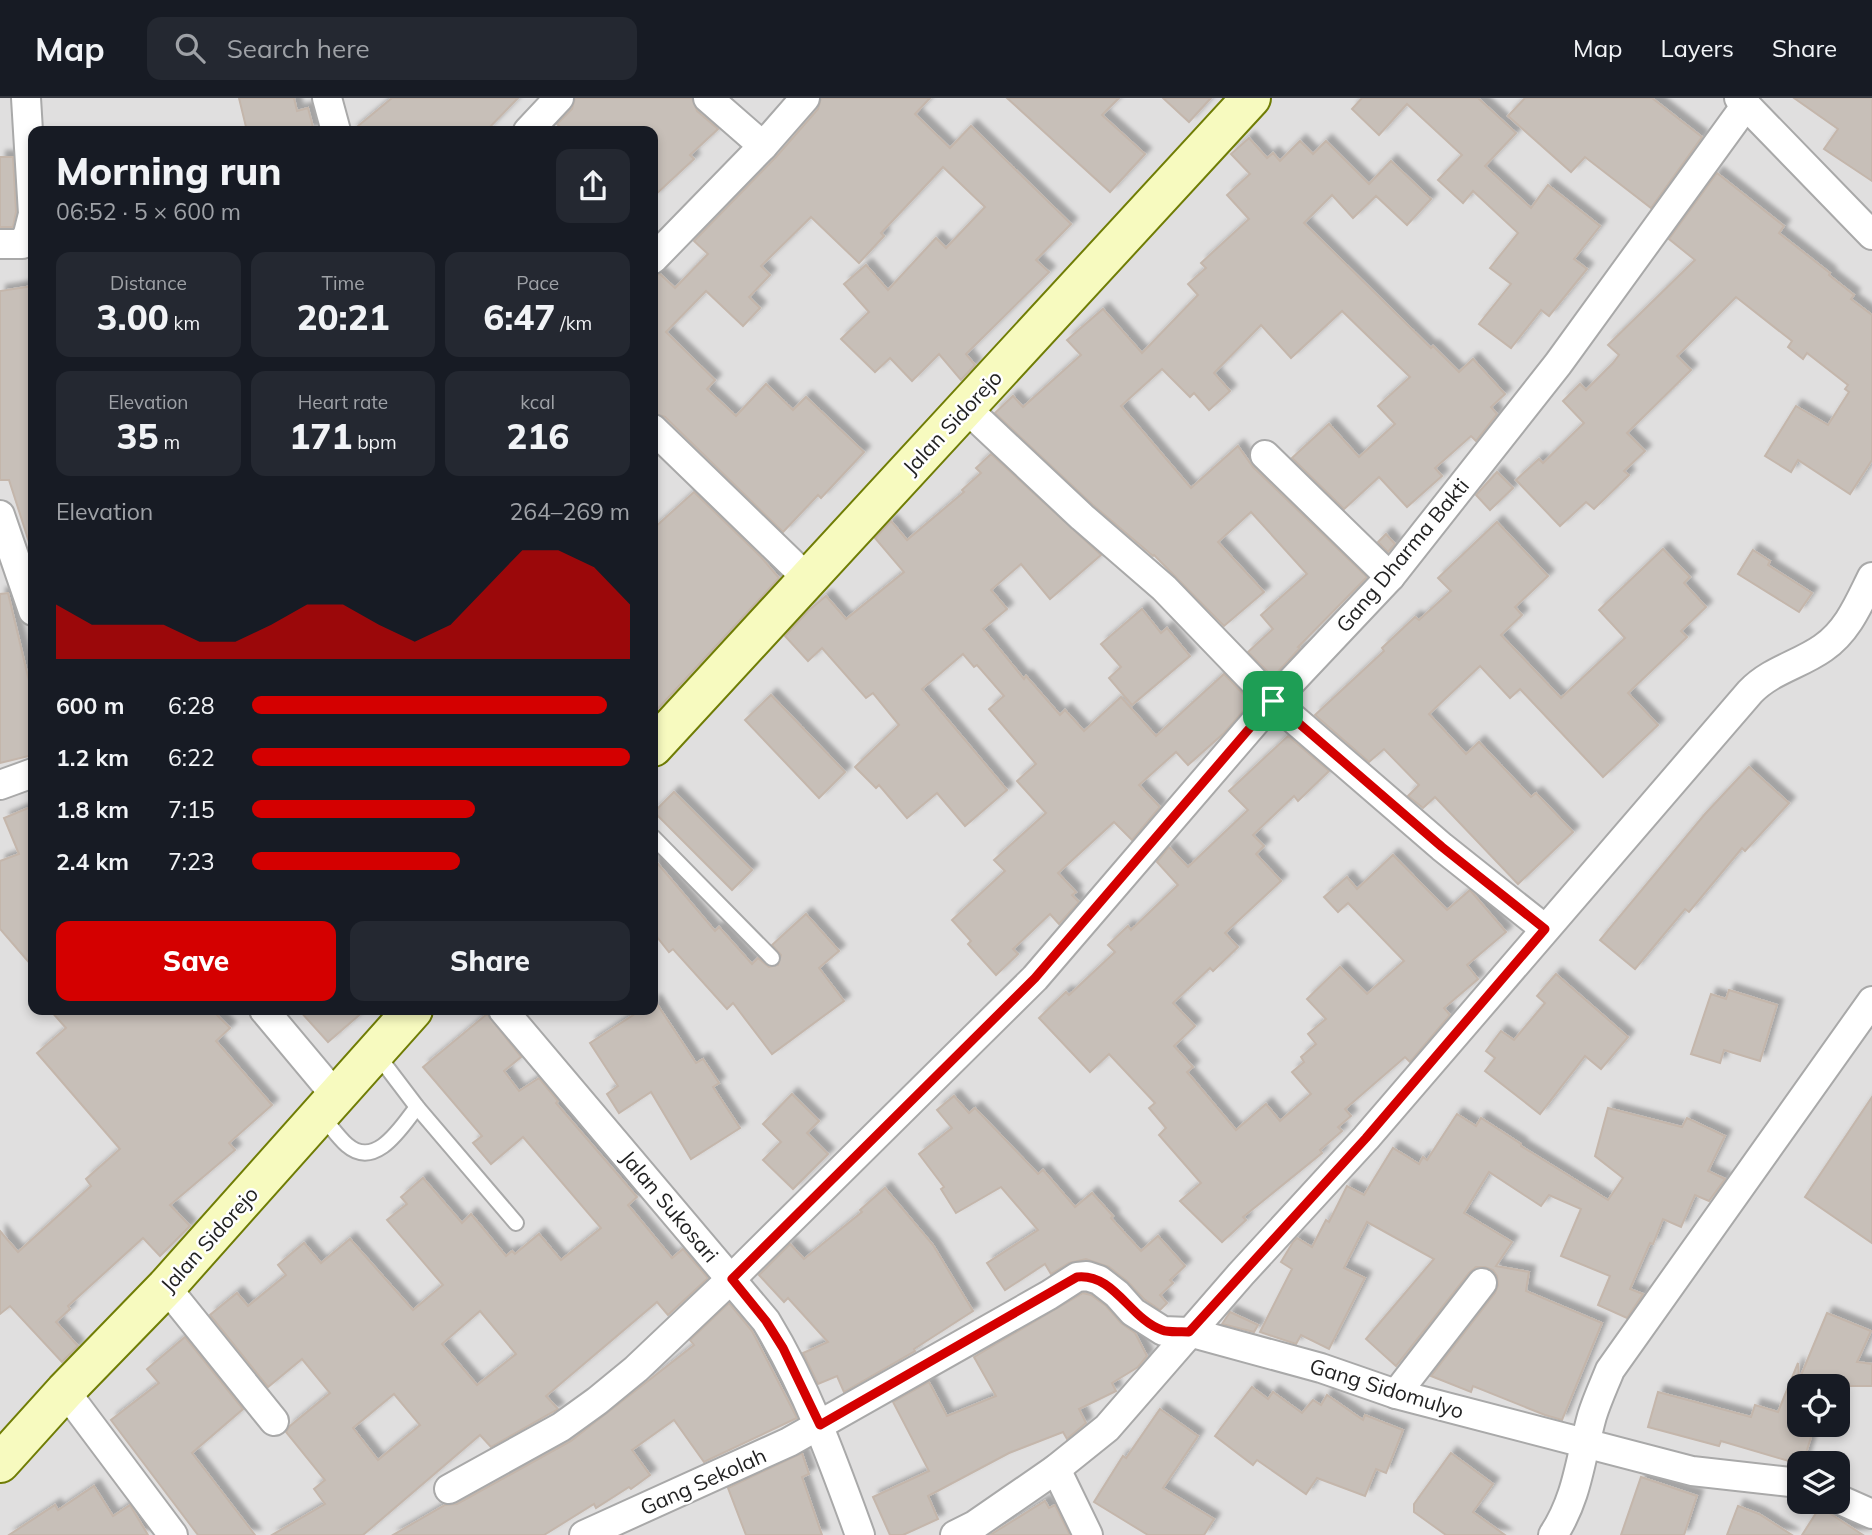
<!DOCTYPE html>
<html lang="en">
<head>
<meta charset="utf-8">
<style>
	:root { --surface:#171b24; --page:#242831; --text:#f1f3f6; --muted:#9ea1a6; --line:#363941; --accent:#d40000 }
	body { margin:0; font-family:Mulish,sans-serif; background:var(--page); color:var(--text); height:100vh; display:flex; flex-direction:column; font-size:26px; white-space:nowrap }
	* { box-sizing:border-box; margin:0 }
	p { font-size:23px; color:var(--muted) }
	.icon { flex:none; width:38px; height:38px; fill:none; stroke:currentColor; stroke-width:2; stroke-linecap:round; stroke-linejoin:round }
	.map { position:relative; flex:1; overflow:hidden }
	.sheet { position:absolute; left:28px; top:28px; width:630px; height:889px; display:flex; flex-direction:column; background:var(--surface); border-radius:14px; box-shadow:0 4px 10px #0003 }
	.sheet>* { flex:none }
	.controls { position:absolute; left:1787px; top:1276px; display:grid; gap:14px }
	.controls a { display:grid; place-items:center; width:63px; height:63px; border-radius:14px; background:var(--surface); box-shadow:0 4px 10px #0003; font-size:35px }
	.pin { position:absolute; display:grid; place-items:center; width:60px; height:60px; color:#fff; margin:-30px; border-radius:14px; box-shadow:0 4px 10px #0006 }
	.round { display:grid; place-items:center; flex:none; width:74px; height:74px; border-radius:14px; background:var(--page) }
	.summary { display:flex; align-items:center; justify-content:space-between; height:119px; padding:0 28px }
	h1 { font-size:38px; font-weight:800; line-height:52px }
	.figures { display:grid; grid-template-columns:repeat(3,1fr); gap:10px; height:119px; padding:7px 28px }
	.figures div { display:grid; align-content:center; border-radius:14px; background:var(--page); text-align:center }
	.figures b { font-size:35px; font-weight:800 }
	.figures small { font-size:19px; font-weight:400 }
	.figures p { font-size:19px }
	.chart { height:196px; padding:14px 28px }
	.chart p { display:flex; justify-content:space-between }
	.chart svg { width:100%; height:126px; margin-top:7px; fill:var(--accent); opacity:.7 }
	.cta { display:flex; gap:14px; margin-top:auto; padding:14px 28px }
	.cta a { flex:1; height:80px; border-radius:14px; background:var(--accent); color:#fff; font-size:28px; font-weight:800; line-height:80px; text-align:center }
	.cta a+a { background:var(--page); color:var(--text) }
	ul { padding:0 28px; list-style:none; font-size:23px }
	li { display:grid; grid-template-columns:112px 84px 1fr; align-items:center; height:52px }
	li i { height:18px; border-radius:9px; background:var(--accent) }
	header { display:flex; align-items:center; gap:42px; box-sizing:border-box; height:98px; padding:0 35px; background:var(--surface); border-bottom:2px solid var(--line) }
	header strong { font-size:33px }
	nav { display:flex; gap:38px; margin-inline-start:auto; font-size:24px }
	.search { width:490px; height:63px; background:var(--page); display:flex; align-items:center; gap:18px; box-sizing:border-box; padding:0 24px; border-radius:14px; color:var(--muted); font-size:26px }
	.map>svg:first-child { display:block }
	.residential { fill:#e0dfdf; fill-rule:evenodd }
	.building { fill:#c7bfb8; stroke:#c4b6ab; stroke-width:2; fill-rule:evenodd; filter:url(#shadow) }
	.lines { fill:none; stroke-linecap:round; stroke-linejoin:round }
	.lane-casing { stroke:#a9a9a9; stroke-width:18 }
	.street-casing { stroke:#a9a9a9; stroke-width:32 }
	.secondary-casing { stroke:#707d05; stroke-width:42 }
	.lane { stroke:#fff; stroke-width:14 }
	.street { stroke:#fff; stroke-width:28 }
	.secondary { stroke:#f7fabf; stroke-width:38 }
	.route-casing { stroke:#fff; stroke-width:14 }
	.route { stroke:#d40000; stroke-width:9 }
	.labels { text-anchor:middle; dominant-baseline:central; stroke-width:5; stroke-linejoin:round; paint-order:stroke }
	.street-label { font-size:21px; fill:#222; stroke:#fff }
</style>
</head>
<body>
<header>
<strong>Map</strong>
<div class="search"><svg class="icon" aria-label="search" viewBox="0 0 24 24"><circle cx="10" cy="10" r="6"/><path d="M15 15l6 6"/></svg>Search here</div>
<nav><a>Map</a><a>Layers</a><a>Share</a></nav>
</header>
<div class="map">
<svg width="1872" height="1437" viewBox="0 0 1872 1437">
	<defs>
		<filter id="shadow"><feDropShadow dx="6" dy="-6" stdDeviation="2" flood-color="#0004"/></filter>
	</defs>
	<rect width="100%" height="100%" fill="#f2efe9"/>
	<!-- residential -->
	<path class="residential" d="M0 0H1872V1437H0ZM33 33H653V912H33ZM1799 1288H1838V1326H1799ZM1799 1365H1838V1404H1799Z"/>
	<!-- building -->
	<g class="building">
		<polygon points="239,0 294,0 297,13 308,10 314,33 247,33"/>
		<polygon points="392,0 518,0 486,33 352,33"/>
		<polygon points="575,0 692,0 697,13 718,31 690,57 694,61 653,99 653,33 564,33 557,26 572,11"/>
		<polygon points="821,0 930,0 915,16 950,50 971,28 1071,126 1036,162 1049,174 966,256 975,267 961,282 939,256 912,283 890,260 875,274 841,241 869,214 844,186 866,167 888,192 936,140 946,150 985,109 943,69 881,135 884,138 859,165 811,119 761,168 770,177 749,199 760,210 743,228 706,193 666,234 715,282 707,291 736,318 766,286 793,312 806,299 864,354 821,400 818,397 783,434 665,319 653,315 653,177 660,176 675,190 708,156 694,143 776,59 818,11"/>
		<polygon points="1007,0 1119,0 1102,17 1145,56 1110,94"/>
		<polygon points="1163,0 1211,0 1189,24"/>
		<polygon points="1362,0 1478,0 1516,35 1485,68 1531,110 1548,87 1600,128 1574,161 1587,171 1549,218 1541,212 1511,250 1479,226 1511,186 1490,170 1518,135 1473,93 1463,105 1438,82 1462,57 1407,6 1379,37 1352,11"/>
		<polygon points="1525,0 1652,0 1702,39 1651,110 1585,59 1571,74 1508,18"/>
		<polygon points="1794,0 1872,0 1872,83 1824,51 1838,31"/>
		<polygon points="1249,40 1267,60 1273,55 1280,63 1300,43 1313,56 1326,43 1369,86 1391,63 1431,101 1407,127 1376,98 1353,120 1332,97 1304,125 1431,250 1433,248 1459,274 1473,261 1505,296 1491,309 1497,316 1476,343 1471,338 1435,370 1442,378 1407,409 1379,379 1344,411 1292,360 1329,326 1359,359 1395,326 1378,308 1410,279 1342,213 1291,260 1261,227 1214,275 1230,293 1209,312 1194,295 1190,299 1162,271 1121,308 1191,390 1238,348 1253,369 1367,479 1298,549 1300,550 1273,579 1248,554 1273,531 1261,517 1307,476 1251,414 1218,444 1264,494 1224,528 1154,457 1153,458 1093,407 995,315 1013,298 1023,309 1081,257 1067,242 1103,211 1142,255 1198,197 1188,186 1206,170 1201,165 1249,121 1227,97 1250,76 1231,56"/>
		<polygon points="0,59 13,59 16,114 13,129 0,129"/>
		<polygon points="1717,75 1784,128 1779,135 1830,175 1829,177 1854,197 1851,201 1872,217 1872,362 1850,396 1798,362 1791,374 1765,358 1796,308 1828,327 1849,294 1845,291 1848,287 1807,255 1803,261 1788,249 1792,243 1736,199 1677,258 1691,272 1627,335 1645,353 1624,373 1629,377 1594,411 1586,404 1560,428 1516,382 1539,361 1543,365 1584,325 1563,303 1580,286 1586,292 1613,265 1619,257 1608,247 1695,162 1669,141"/>
		<polygon points="33,188 33,443 29,444 9,382 0,382 0,193"/>
		<polygon points="991,356 1101,457 1050,501 1021,466 991,492 1007,511 983,531 1024,581 1026,578 1060,617 1065,612 1084,633 1121,599 1156,638 1224,576 1251,604 1224,635 1188,667 1176,654 1139,687 1160,709 1132,742 1114,724 1058,775 1076,794 1072,797 1079,804 1059,826 1050,816 1013,851 1018,856 996,877 968,846 971,843 952,822 1005,773 994,762 1046,715 1017,683 1036,666 989,611 1004,598 977,567 974,569 963,556 922,591 1007,692 965,728 937,695 907,720 879,687 876,690 855,669 899,627 873,595 866,600 822,550 808,563 785,538 808,513 826,498 846,521 904,474 875,440 891,423 907,442 964,394 962,392 981,375 976,370"/>
		<polygon points="1497,374 1513,390 1490,412 1476,397"/>
		<polygon points="694,394 761,459 779,480 653,616 653,431"/>
		<polygon points="1497,424 1548,478 1515,509 1522,517 1501,537 1561,600 1625,540 1599,512 1663,451 1690,479 1684,485 1706,509 1681,533 1687,539 1628,595 1658,627 1603,679 1520,591 1510,600 1480,568 1429,616 1466,656 1479,644 1531,699 1536,695 1573,734 1518,786 1435,699 1423,710 1408,698 1419,687 1384,651 1369,664 1315,617 1384,553 1382,550 1415,519 1419,522 1451,493 1438,480"/>
		<polygon points="1386,436 1395,446 1388,454 1378,444"/>
		<polygon points="1753,452 1770,463 1768,467 1812,495 1799,514 1738,476"/>
		<polygon points="8,495 30,587 33,586 33,657 0,665 0,496"/>
		<polygon points="1142,511 1161,535 1167,530 1190,558 1132,607 1109,580 1121,569 1101,546"/>
		<polygon points="771,597 845,674 819,700 745,622"/>
		<polygon points="1288,638 1329,673 1298,703 1294,698 1253,737 1264,748 1256,756 1281,783 1225,835 1238,849 1213,873 1210,870 1173,905 1195,928 1174,948 1193,969 1187,974 1236,1032 1266,1006 1280,1023 1311,996 1292,974 1304,964 1301,959 1316,946 1308,936 1326,921 1307,901 1340,869 1367,896 1404,863 1348,805 1338,814 1324,799 1347,779 1357,791 1393,757 1447,812 1470,792 1506,834 1467,867 1478,881 1444,910 1450,917 1410,964 1405,959 1345,1011 1351,1018 1338,1029 1342,1033 1320,1052 1322,1055 1243,1119 1246,1122 1222,1144 1180,1103 1201,1085 1159,1037 1166,1030 1149,1010 1155,1005 1109,956 1090,974 1039,920 1066,894 1069,897 1115,854 1108,847 1128,828 1131,832 1178,787 1157,764 1169,749 1188,769 1248,712 1229,693"/>
		<polygon points="1749,669 1789,705 1745,753 1742,750 1689,814 1685,811 1635,871 1600,842 1705,716"/>
		<polygon points="674,694 752,772 732,792 654,714"/>
		<polygon points="33,708 33,869 0,831 0,763 19,756 4,720"/>
		<polygon points="653,760 715,833 719,829 752,866 758,860 769,869 778,867 781,857 772,847 806,816 839,853 819,870 844,903 772,956 733,905 727,911 673,851 669,854 653,834"/>
		<polygon points="1556,876 1628,939 1601,971 1585,958 1540,1016 1485,973 1495,960 1486,953 1501,933 1514,942 1545,905 1537,898"/>
		<polygon points="1729,892 1777,907 1760,963 1724,952 1720,965 1691,956 1711,896 1726,901"/>
		<polygon points="655,903 696,965 703,961 719,985 713,989 740,1030 691,1061 651,994 619,1015 607,996 618,988 590,945 641,912 653,912 653,904"/>
		<polygon points="50,912 212,912 230,930 216,943 272,1007 229,1045 235,1052 170,1107 190,1128 160,1158 143,1140 68,1208 70,1211 56,1224 78,1248 62,1264 10,1208 0,1216 0,1133 18,1154 91,1088 86,1081 120,1051 37,955 66,930"/>
		<polygon points="299,912 365,912 328,944"/>
		<path d="M487 916 521 959 504 973 519 993 539 980 558 1003 556 1005 637 1099 628 1107 672 1160 683 1151 708 1180 668 1217 657 1204 546 1298 558 1311 491 1349 480 1337 363 1437H272L325 1406 314 1391 325 1382 286 1334 290 1328 330 1295 302 1261 268 1289 210 1217 237 1195 248 1208 286 1177 278 1167 304 1145 321 1165 350 1141 413 1212 443 1187 387 1122 407 1106 401 1099 423 1080 462 1125 471 1116 506 1158 512 1153 515 1156 539 1136 561 1162 601 1130 523 1039 491 1066 473 1045 482 1038 423 969ZM480 1213 516 1256 477 1287 442 1246ZM394 1296 420 1327 378 1362 353 1330Z"/>
		<polygon points="792,996 819,1023 807,1035 828,1056 793,1091 763,1062 781,1044 763,1026"/>
		<polygon points="954,998 969,1015 975,1010 1038,1076 1043,1072 1075,1109 1092,1095 1113,1118 1111,1120 1141,1153 1158,1138 1185,1168 1170,1182 1173,1185 1160,1197 1167,1205 1160,1212 1144,1201 1127,1183 1109,1169 1086,1161 1069,1165 1051,1176 1045,1166 1005,1192 987,1165 1038,1132 1001,1089 956,1115 941,1091 944,1089 919,1056 952,1030 937,1012"/>
		<polygon points="1872,999 1872,1145 1805,1099"/>
		<polygon points="1608,1010 1682,1029 1687,1020 1725,1038 1708,1073 1725,1081 1709,1103 1695,1097 1681,1129 1663,1121 1653,1146 1650,1145 1630,1191 1643,1196 1627,1220 1598,1207 1610,1178 1561,1158 1581,1111 1549,1097 1541,1108 1489,1074 1464,1115 1512,1144 1496,1168 1529,1174 1526,1193 1602,1225 1562,1322 1545,1317 1473,1288 1471,1294 1431,1278 1495,1195 1498,1187 1497,1178 1493,1172 1485,1169 1476,1169 1469,1175 1396,1268 1366,1241 1434,1161 1367,1124 1344,1170 1365,1180 1329,1251 1301,1237 1296,1246 1260,1234 1292,1171 1281,1164 1293,1144 1297,1140 1312,1149 1326,1122 1329,1124 1347,1088 1364,1097 1393,1050 1419,1066 1423,1059 1427,1062 1457,1016 1476,1028 1481,1020 1521,1046 1521,1048 1608,1102 1623,1080 1595,1058"/>
		<polygon points="885,1090 933,1147 973,1213 914,1251 915,1253 844,1294 837,1278 818,1286 803,1255 828,1244 788,1200 784,1204 759,1177 790,1146 804,1161 862,1114 860,1112"/>
		<polygon points="1083,1195 1091,1197 1106,1208 1121,1225 1135,1235 1147,1258 1138,1269 1112,1285 1116,1293 1079,1311 1086,1325 1067,1341 1063,1334 1009,1355 928,1398 938,1421 903,1437 890,1437 873,1399 929,1373 893,1304 929,1284 947,1318 996,1298 974,1259"/>
		<polygon points="729,1205 752,1233 797,1320 704,1364 674,1322 632,1352 650,1377 631,1391 629,1389 596,1410 594,1406 544,1437 393,1437 445,1407 457,1406 571,1343 694,1247 690,1242"/>
		<polygon points="1230,1214 1258,1227 1254,1234 1222,1226"/>
		<polygon points="1827,1215 1871,1233 1857,1264 1872,1266 1872,1288 1799,1288 1799,1326 1815,1326 1803,1365 1799,1366 1721,1343 1719,1348 1648,1329 1658,1294 1751,1319 1755,1307 1778,1314 1798,1265 1799,1282"/>
		<polygon points="185,1239 243,1311 192,1355 255,1437 198,1437 111,1322 159,1285 147,1271"/>
		<polygon points="1252,1289 1268,1301 1273,1294 1302,1315 1313,1302 1321,1307 1327,1297 1363,1322 1365,1317 1403,1332 1386,1375 1376,1371 1365,1398 1317,1380 1306,1396 1257,1362 1253,1367 1215,1338"/>
		<polygon points="1160,1311 1198,1338 1163,1390 1214,1421 1204,1437 1148,1437 1094,1404 1123,1358 1126,1360"/>
		<polygon points="802,1355 809,1376 802,1379 822,1437 746,1437 728,1390"/>
		<polygon points="1451,1355 1493,1386 1473,1414 1505,1437 1446,1437 1414,1414 1414,1406"/>
		<polygon points="1641,1379 1697,1398 1684,1437 1621,1437"/>
		<polygon points="94,1388 113,1418 130,1407 148,1437 9,1437 55,1407 58,1412"/>
		<polygon points="1045,1403 1049,1410 1055,1407 1070,1437 990,1437"/>
		<polygon points="1738,1408 1759,1416 1792,1437 1727,1437"/>
		<polygon points="1820,1409 1863,1437 1802,1437"/>
	</g>
	<g class="lines">
		<!-- lane casing -->
		<g class="lane-casing">
			<g id="lane">
				<polyline points="653,739 772,860"/>
				<polyline points="376,955 417,1009 516,1125"/>
				<path d="M321 1017C330 1027 338 1039 347 1047 376 1072 402 1028 417 1009"/>
			</g>
		</g>
		<!-- street casing -->
		<g class="street-casing">
			<g id="street">
				<polyline points="327,0 336,33"/>
				<polyline points="708,0 763,48"/>
				<polyline points="1739,0 1872,137"/>
				<polyline points="528,33 559,0"/>
				<polyline points="0,146 22,146 28,136 33,116 26,0"/>
				<polyline points="653,161 763,48 805,0"/>
				<polyline points="966,310 1082,419 1164,490 1273,603 1442,749 1545,831"/>
				<polyline points="653,331 807,480"/>
				<polyline points="1265,357 1390,479"/>
				<polyline points="0,417 33,513"/>
				<polyline points="0,687 33,675"/>
				<polyline points="264,912 336,998"/>
				<path d="M503 912 766 1223C807 1290 833 1363 860 1437"/>
				<polyline points="166,1189 274,1323"/>
				<polyline points="65,1293 173,1437"/>
				<polyline points="1396,1296 1482,1185"/>
				<polyline points="1056,1371 1088,1437"/>
				<polyline points="449,1391 561,1329 597,1303 636,1271 732,1180 1035,880 1273,603 1390,479 1558,266 1746,7"/>
				<polyline points="1838,1401 1872,1416"/>
				<polyline points="584,1437 789,1344 1049,1197 1077,1179 1087,1178 1099,1182 1117,1196 1133,1214 1163,1233 1189,1234 1321,1270 1396,1296 1692,1373 1799,1385"/>
				<path d="M955 1437 975 1427 1056 1371 1107 1330 1241 1176 1366 1040 1750 594C1771 572 1799 567 1823 550 1848 533 1859 505 1872 479"/>
				<path d="M1553 1437C1578 1399 1580 1361 1592 1318 1597 1302 1604 1287 1610 1272L1872 903"/>
			</g>
		</g>
		<!-- secondary casing -->
		<g class="secondary-casing">
			<g id="secondary">
				<polyline points="653,649 1251,0"/>
				<polyline points="0,1365 65,1293 166,1189 413,912"/>
			</g>
		</g>
		<!-- lane -->
		<use href="#lane" class="lane"/>
		<!-- street -->
		<use href="#street" class="street"/>
		<!-- secondary -->
		<use href="#secondary" class="secondary"/>
	</g>
	<g class="lines">
		<!-- route casing -->
		<g class="route-casing">
			<path id="route" d="M1273 603 1442 749 1545 831 1366 1040 1189 1234C1181 1233 1170 1235 1162 1232 1130 1221 1114 1175 1077 1179L820 1327 783 1250 766 1223 732 1181 1035 880Z"/>
		</g>
		<!-- route -->
		<use href="#route" class="route"/>
	</g>
	<g class="labels">
		<!-- street labels -->
		<g class="street-label">
			<text transform="translate(952 324) rotate(-47)">Jalan Sidorejo</text>
			<text transform="translate(1402 457) rotate(-50)">Gang Dharma Bakti</text>
			<text transform="translate(670 1108) rotate(50)">Jalan Sukosari</text>
			<text transform="translate(209 1141) rotate(-48)">Jalan Sidorejo</text>
			<text transform="translate(1387 1290) rotate(17)">Gang Sidomulyo</text>
			<text transform="translate(703 1383) rotate(-24)">Gang Sekolah</text>
		</g>
	</g>
</svg>
<div class="controls">
<a><svg class="icon" aria-label="locate" viewBox="0 0 24 24"><circle cx="12" cy="12" r="6"/><path d="M12 2v4M12 18v4M2 12h4M18 12h4"/></svg></a>
<a><svg class="icon" aria-label="layers" viewBox="0 0 24 24"><path d="M12 4l9 5-9 5-9-5zM3 14l9 5 9-5"/></svg></a>
</div>
<div class="pin" style="left:1273px;top:603px;background:#1e9e55"><svg class="icon" aria-label="arrive" viewBox="0 0 24 24"><path d="M6 21V4h12l-3 4 3 4H6"/></svg></div>
<section class="sheet">
<div class="summary"><div><h1>Morning run</h1><p>06:52 · 5 × 600 m</p></div><a class="round"><svg class="icon" aria-label="share" viewBox="0 0 24 24"><path d="M12 15V3M7 8l5-5 5 5M5 13v7h14v-7"/></svg></a></div>
<div class="figures">
<div><p>Distance</p><b>3.00<small> km</small></b></div>
<div><p>Time</p><b>20:21</b></div>
<div><p>Pace</p><b>6:47<small> /km</small></b></div>
</div>
<div class="figures">
<div><p>Elevation</p><b>35<small> m</small></b></div>
<div><p>Heart rate</p><b>171<small> bpm</small></b></div>
<div><p>kcal</p><b>216</b></div>
</div>
<div class="chart"><p><span>Elevation</span>264–269 m</p>
<svg viewBox="0 0 160 44" preserveAspectRatio="none"><path d="M0 44V25L10 32L20 32L30 32L40 38L50 38L60 32L70 25L80 25L90 32L100 38L110 32L120 19L130 6L140 6L150 12L160 25V44z"/></svg>
</div>
<ul>
<li><b>600 m</b>6:28<i style="width:94%"></i></li>
<li><b>1.2 km</b>6:22<i style="width:100%"></i></li>
<li><b>1.8 km</b>7:15<i style="width:59%"></i></li>
<li><b>2.4 km</b>7:23<i style="width:55%"></i></li>
</ul>
<div class="cta"><a>Save</a><a>Share</a></div>
</section>
</div>
</body>
</html>
